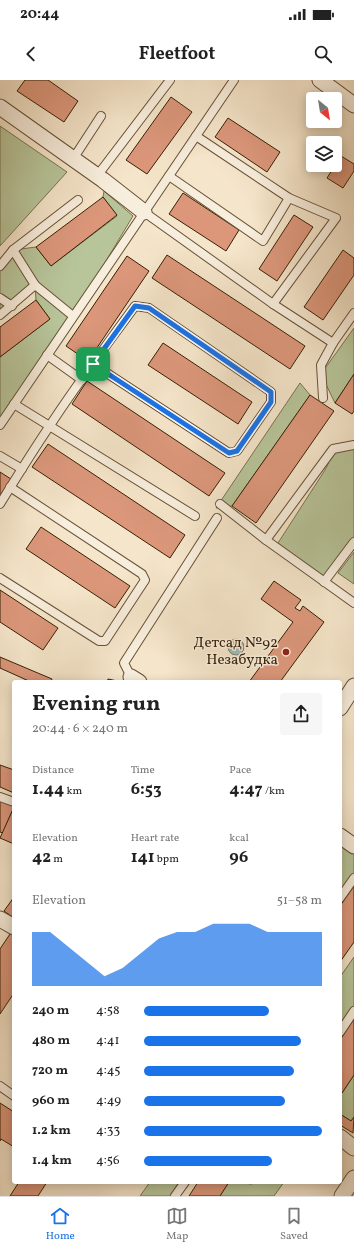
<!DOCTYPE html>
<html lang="en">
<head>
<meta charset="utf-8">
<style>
	:root { --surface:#fff; --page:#f6f6f6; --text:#222; --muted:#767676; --line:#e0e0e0; --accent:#1a73e8 }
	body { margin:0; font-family:Vollkorn,serif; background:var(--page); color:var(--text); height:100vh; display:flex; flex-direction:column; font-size:15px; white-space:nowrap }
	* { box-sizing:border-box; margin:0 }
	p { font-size:13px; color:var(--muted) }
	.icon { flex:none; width:22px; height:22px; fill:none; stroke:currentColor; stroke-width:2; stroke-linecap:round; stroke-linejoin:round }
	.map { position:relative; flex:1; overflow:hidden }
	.panel { position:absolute; left:12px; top:600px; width:330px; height:504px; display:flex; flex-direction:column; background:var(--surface); border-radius:4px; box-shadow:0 2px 10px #0003 }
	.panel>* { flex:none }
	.needle { width:26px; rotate:150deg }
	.tools { position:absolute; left:306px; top:12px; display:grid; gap:8px }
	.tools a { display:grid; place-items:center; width:36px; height:36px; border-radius:4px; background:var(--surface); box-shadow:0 2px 10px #0003; font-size:20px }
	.pin { position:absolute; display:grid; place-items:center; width:34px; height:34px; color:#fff; margin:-17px; border-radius:8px; box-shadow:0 2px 6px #0006 }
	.round { display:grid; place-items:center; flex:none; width:42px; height:42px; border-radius:4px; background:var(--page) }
	.summary { display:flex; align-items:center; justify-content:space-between; height:68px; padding:0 20px }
	h1 { font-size:22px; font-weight:700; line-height:30px }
	.metrics { display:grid; grid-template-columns:repeat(3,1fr); gap:6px; height:68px; padding:4px 20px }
	.metrics div { display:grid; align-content:center }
	.metrics b { font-size:17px; font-weight:700 }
	.metrics small { font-size:11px; font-weight:400 }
	.metrics p { font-size:11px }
	.chart { height:112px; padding:8px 20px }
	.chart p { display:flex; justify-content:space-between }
	.chart svg { width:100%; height:72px; margin-top:4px; fill:var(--accent); opacity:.7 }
	ul { padding:0 20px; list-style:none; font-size:13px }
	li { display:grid; grid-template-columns:64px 48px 1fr; align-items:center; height:30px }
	li i { height:10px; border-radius:5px; background:var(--accent) }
	.status { display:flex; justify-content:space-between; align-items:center; height:28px; padding:0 20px; background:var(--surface); direction:ltr }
	.status svg { height:11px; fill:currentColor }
	header { display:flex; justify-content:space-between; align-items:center; height:52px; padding:0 20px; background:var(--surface); font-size:18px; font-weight:700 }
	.dock { display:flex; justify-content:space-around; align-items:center; height:56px; border-top:1px solid var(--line); background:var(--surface); font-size:11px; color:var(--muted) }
	.dock a { display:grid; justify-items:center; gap:2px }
	.dock .selected { color:var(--accent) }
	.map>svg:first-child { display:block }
	.green { fill:#b8c59a; stroke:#78724e }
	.water { fill:#9cbfb9; stroke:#747f70 }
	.building { fill:#dc977b; stroke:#382003 }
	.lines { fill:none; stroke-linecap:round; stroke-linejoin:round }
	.lane-casing { stroke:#675135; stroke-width:10 }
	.street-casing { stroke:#675135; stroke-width:17 }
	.lane { stroke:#f8eedd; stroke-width:8 }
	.street { stroke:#f8eedd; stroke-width:15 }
	.route-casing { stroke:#fff; stroke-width:8 }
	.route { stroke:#1a73e8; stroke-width:5 }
	.poi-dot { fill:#8f2418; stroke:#f8eedd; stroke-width:1.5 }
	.labels { text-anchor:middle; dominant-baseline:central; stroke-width:3; stroke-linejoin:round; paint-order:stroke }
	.poi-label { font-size:15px; fill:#382003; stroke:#f8eedd; text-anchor:end }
</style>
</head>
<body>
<div class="status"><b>20:44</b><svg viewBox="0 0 49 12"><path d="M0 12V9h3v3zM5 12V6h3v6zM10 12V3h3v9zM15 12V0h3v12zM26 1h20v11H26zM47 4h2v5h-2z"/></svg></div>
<header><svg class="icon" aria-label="back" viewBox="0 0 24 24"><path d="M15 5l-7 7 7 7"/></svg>Fleetfoot<svg class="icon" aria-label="search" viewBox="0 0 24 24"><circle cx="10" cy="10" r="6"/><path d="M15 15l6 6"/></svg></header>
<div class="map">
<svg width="354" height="1116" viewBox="0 0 354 1116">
	<rect width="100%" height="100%" fill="#f5e5ca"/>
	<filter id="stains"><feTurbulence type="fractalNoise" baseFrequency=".005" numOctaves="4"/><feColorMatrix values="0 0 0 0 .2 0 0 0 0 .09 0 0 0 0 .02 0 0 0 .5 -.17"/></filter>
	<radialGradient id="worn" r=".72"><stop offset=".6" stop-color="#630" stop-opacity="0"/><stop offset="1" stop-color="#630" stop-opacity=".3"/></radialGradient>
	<!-- green -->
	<g class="green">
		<polygon points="0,46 67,92 0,166"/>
		<polygon points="104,111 133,136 73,236 0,345 0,277 50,239 36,220 35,206 0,234 0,186 13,170 36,167 51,186 117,136 103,117"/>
		<polygon points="354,248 354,294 335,323 321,294"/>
		<polygon points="300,303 310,315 232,426 216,428"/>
		<polygon points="354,368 354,457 324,498 278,463 325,390 334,372"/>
		<polygon points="354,472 354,504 338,493"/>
		<polygon points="340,756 354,766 354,798 340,818"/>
		<polygon points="354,877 354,931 340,952 340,897"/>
		<polygon points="354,995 354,1037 351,1041 340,1034 340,1012 342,1013"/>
		<polygon points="150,1102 179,1102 170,1116 140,1116"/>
		<polygon points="229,1102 252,1104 254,1102 284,1102 274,1116 220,1116"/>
	</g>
	<!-- water -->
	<circle class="water" cx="236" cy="567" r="8"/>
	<!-- building -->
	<g class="building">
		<polygon points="25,0 48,0 78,21 64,42 17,11"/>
		<polygon points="171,17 192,32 147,94 126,80"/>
		<polygon points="228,38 280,72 267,92 215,57"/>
		<polygon points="341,76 354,84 354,91 343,108 327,98"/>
		<polygon points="183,113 239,150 226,171 169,134"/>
		<polygon points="103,117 117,135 51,186 36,167"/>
		<polygon points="294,135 313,147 277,201 259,189"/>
		<polygon points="343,170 354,178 354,195 323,240 304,227"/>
		<polygon points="167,175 305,266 290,289 152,198"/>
		<polygon points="127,176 149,191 88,281 66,266"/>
		<polygon points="36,220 50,239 0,277 0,247"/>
		<polygon points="163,263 252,322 238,344 148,285"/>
		<polygon points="354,294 354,331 352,334 335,323"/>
		<polygon points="87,301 225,393 209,416 72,324"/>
		<polygon points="310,315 334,331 256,443 232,426"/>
		<polygon points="48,364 185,455 170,478 32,387"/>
		<polygon points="0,392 11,399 0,416"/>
		<polygon points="41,447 130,506 115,528 26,469"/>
		<polygon points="274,501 301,520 295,528 300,531 303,526 324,542 280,602 249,602 293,542 261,519"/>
		<polygon points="0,510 58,548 43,570 0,542"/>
		<polygon points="0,577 52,599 51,602 31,602 0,588"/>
		<polygon points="108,599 122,602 107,602"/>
		<polygon points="0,685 14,690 14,713 0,707"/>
		<polygon points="0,720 14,723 14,727 3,753 0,752"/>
		<polygon points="14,727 14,764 0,758"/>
		<polygon points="354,806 354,862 340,882 340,826"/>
		<polygon points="14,817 14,838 4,831"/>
		<polygon points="12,851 14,852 14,913 0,934 0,869"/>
		<polygon points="354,939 354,995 342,1013 340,1012 340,960"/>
		<polygon points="0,1023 14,1032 14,1067 1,1059 0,1061"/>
		<polygon points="340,1034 351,1041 354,1037 353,1053 340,1045"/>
		<polygon points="19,1102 47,1102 38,1116 10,1116"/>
		<polygon points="198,1102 229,1102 220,1116 189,1116"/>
	</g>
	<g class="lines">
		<!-- lane casing -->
		<g class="lane-casing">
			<g id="lane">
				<polyline points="196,56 289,118 336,138 273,224"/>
				<polyline points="73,79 101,36"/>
				<polyline points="97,96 170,0"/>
				<polyline points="169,96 263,161 289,118"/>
				<polyline points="144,132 273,224 333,263"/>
				<polyline points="0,186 13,170"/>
				<polyline points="35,205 13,170 78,120"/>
				<polyline points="0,218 12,226"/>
				<polyline points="0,235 35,205 73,236"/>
				<polyline points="47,275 82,300"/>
				<polyline points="323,318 321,285 333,263 354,233"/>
				<polyline points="14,324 195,436"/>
				<polyline points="0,345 234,0"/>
				<polyline points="0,376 22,389"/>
				<path d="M0 424C16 398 32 372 49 347 76 305 106 266 135 226L149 228 271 312V322L237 371 229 373 93 284"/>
				<polyline points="220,424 266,460 354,523"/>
				<polyline points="266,460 333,369 354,365"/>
				<polyline points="0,498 99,561 105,561 145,500 142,494 10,407"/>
				<polyline points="324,502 354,462"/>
				<polyline points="131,597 124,583 217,438"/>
				<polyline points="0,717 14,722"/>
				<polyline points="340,818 354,798"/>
				<polyline points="340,952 354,931"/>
				<polyline points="0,1006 14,1016"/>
				<polyline points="175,1116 185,1102"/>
			</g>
		</g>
		<!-- street casing -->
		<g class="street-casing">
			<g id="street">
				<polyline points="320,0 354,25"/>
				<polyline points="0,27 103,100 144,132"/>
				<polyline points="131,597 139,602"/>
				<polyline points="340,628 354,606"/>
				<polyline points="340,756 354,766"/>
				<polyline points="0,839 14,847"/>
				<polyline points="340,1057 354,1068"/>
				<polyline points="342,1116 354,1098"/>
			</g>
		</g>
		<!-- lane -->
		<use href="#lane" class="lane"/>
		<!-- street -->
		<use href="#street" class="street"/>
	</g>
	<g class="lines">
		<!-- route casing -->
		<g class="route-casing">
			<polygon id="route" points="135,226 149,228 271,312 271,322 237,371 229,373 93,284"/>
		</g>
		<!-- route -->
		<use href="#route" class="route"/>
	</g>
	<!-- markers -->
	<circle class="poi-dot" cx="286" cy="572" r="4"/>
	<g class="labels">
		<!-- poi labels -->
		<g class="poi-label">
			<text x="278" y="563">Детсад №92<tspan x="278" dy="17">Незабудка</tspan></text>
		</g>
	</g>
	<rect width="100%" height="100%" filter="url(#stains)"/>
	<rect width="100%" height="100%" fill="url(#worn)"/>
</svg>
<div class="tools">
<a><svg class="needle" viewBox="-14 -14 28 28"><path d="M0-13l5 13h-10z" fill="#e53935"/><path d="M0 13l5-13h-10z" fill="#767676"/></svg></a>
<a><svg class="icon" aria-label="layers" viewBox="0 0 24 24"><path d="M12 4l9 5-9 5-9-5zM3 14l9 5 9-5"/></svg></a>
</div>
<div class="pin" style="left:93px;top:284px;background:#1e9e55"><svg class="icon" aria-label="arrive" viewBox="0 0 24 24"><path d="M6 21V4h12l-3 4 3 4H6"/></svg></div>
<section class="panel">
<div class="summary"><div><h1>Evening run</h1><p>20:44 · 6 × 240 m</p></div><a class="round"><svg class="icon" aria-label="share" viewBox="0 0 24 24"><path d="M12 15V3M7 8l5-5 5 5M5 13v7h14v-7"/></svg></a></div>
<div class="metrics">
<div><p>Distance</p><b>1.44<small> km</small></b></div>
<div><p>Time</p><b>6:53</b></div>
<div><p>Pace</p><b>4:47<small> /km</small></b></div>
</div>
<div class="metrics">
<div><p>Elevation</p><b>42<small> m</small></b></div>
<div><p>Heart rate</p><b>141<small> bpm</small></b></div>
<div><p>kcal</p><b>96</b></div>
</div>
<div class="chart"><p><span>Elevation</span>51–58 m</p>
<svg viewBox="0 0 160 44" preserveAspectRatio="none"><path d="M0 44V11L10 11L20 20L30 29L40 38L50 33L60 24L70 15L80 11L90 11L100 6L110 6L120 6L130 11L140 11L150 11L160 11V44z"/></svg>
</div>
<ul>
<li><b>240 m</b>4:58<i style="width:70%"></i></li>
<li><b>480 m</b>4:41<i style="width:88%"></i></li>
<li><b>720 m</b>4:45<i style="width:84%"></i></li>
<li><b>960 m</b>4:49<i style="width:79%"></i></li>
<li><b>1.2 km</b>4:33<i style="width:100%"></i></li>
<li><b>1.4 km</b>4:56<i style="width:72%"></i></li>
</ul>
</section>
</div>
<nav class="dock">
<a class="selected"><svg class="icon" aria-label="home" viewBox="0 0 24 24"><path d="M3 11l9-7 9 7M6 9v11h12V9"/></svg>Home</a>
<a><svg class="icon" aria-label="map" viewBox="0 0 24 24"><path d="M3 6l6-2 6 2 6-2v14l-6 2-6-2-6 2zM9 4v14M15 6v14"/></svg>Map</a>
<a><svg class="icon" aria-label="saved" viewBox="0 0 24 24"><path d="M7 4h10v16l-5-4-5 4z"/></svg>Saved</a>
</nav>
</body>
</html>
